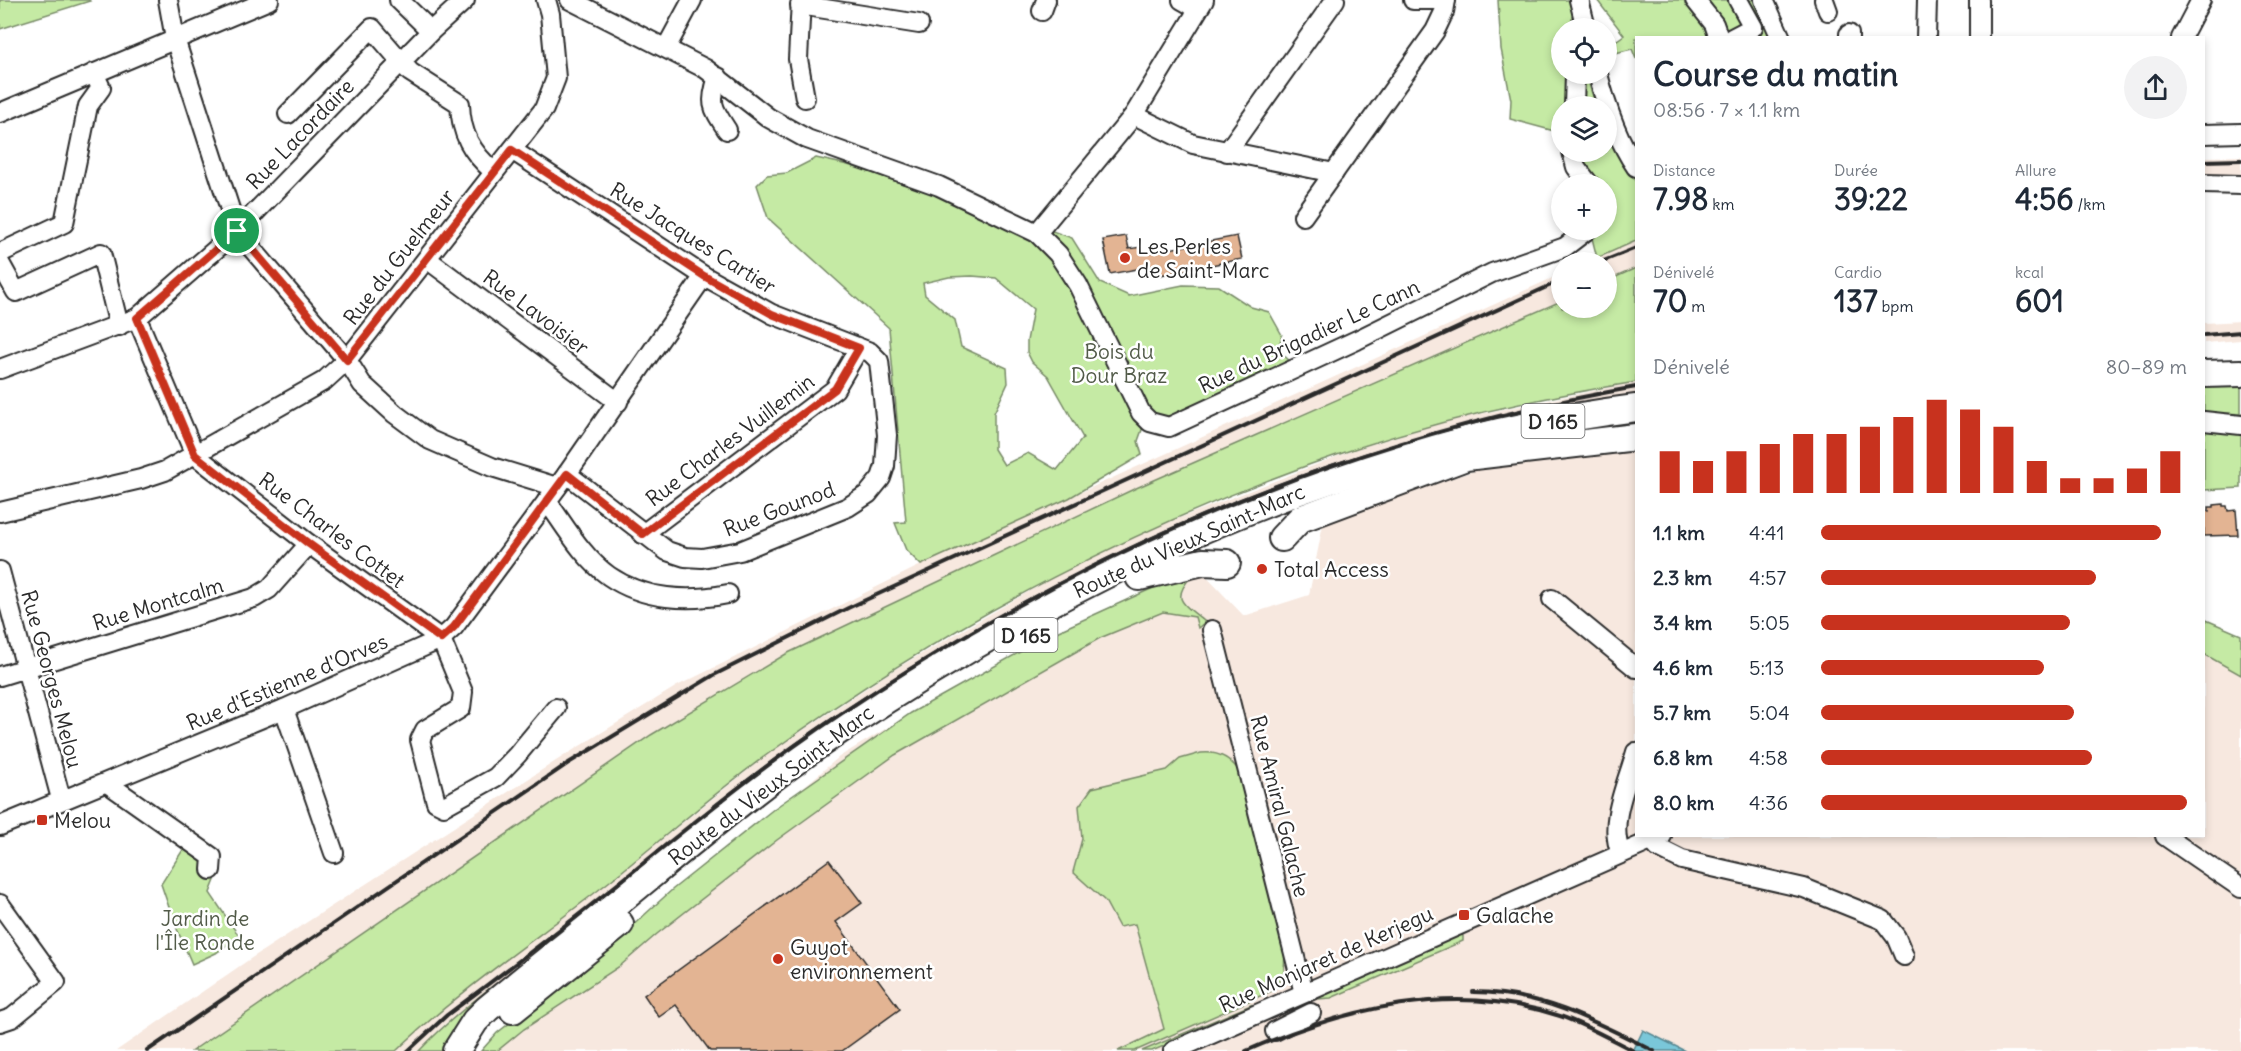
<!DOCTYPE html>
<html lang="fr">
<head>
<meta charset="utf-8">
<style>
	:root { --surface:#fff; --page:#f2f2f3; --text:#1f2937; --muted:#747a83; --accent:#c8321e }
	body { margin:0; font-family:Delius,sans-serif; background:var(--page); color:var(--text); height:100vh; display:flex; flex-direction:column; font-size:22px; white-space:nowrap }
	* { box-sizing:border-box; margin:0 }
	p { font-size:20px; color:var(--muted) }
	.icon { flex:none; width:33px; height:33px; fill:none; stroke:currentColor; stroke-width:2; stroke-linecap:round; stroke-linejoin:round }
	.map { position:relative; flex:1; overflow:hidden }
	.details { position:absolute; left:1635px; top:36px; width:570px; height:801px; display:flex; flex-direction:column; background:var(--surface); border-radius:0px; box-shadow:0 3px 9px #0003 }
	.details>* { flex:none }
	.buttons { position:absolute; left:1551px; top:18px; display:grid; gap:12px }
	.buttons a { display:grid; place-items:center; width:66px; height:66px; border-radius:50%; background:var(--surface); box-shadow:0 3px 9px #0003; font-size:30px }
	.pin { position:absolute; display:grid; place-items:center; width:51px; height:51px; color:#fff; margin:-26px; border:3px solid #fff; border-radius:50%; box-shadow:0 2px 6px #0007 }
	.round { display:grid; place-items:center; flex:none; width:63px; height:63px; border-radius:32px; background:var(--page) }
	.headline { display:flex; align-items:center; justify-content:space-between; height:102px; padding:0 18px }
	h1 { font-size:33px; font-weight:800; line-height:45px }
	.stats { display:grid; grid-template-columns:repeat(3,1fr); gap:9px; height:102px; padding:6px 18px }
	.stats div { display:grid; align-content:center }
	.stats b { font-size:30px; font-weight:800 }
	.stats small { font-size:16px; font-weight:400 }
	.stats p { font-size:16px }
	.chart { height:168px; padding:12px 18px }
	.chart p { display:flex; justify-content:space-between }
	.chart svg { width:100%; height:108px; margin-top:6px; stroke:var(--accent); stroke-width:6 }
	ul { padding:0 18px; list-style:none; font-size:20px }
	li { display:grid; grid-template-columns:96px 72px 1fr; align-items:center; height:45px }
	li i { height:15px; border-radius:8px; background:var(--accent) }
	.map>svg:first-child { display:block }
	.built { fill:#f7e8df }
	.green { fill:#c5eaa4; stroke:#788a68; stroke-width:1.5; fill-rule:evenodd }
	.water { fill:#7ac7d9; stroke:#5a8993; stroke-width:1.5 }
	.building { fill:#e3b493; stroke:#2b2b2b; stroke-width:1.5 }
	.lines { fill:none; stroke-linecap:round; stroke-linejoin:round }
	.minor-casing { stroke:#2b2b2b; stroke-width:22 }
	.highway-casing { stroke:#2b2b2b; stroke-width:30 }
	.minor { stroke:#fff; stroke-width:18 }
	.highway { stroke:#fff; stroke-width:26 }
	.rail { stroke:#2b2b2b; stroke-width:4 }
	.route-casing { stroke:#fff; stroke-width:12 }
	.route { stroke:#c8321e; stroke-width:8 }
	.poi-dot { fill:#c8321e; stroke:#fff; stroke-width:2 }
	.labels { text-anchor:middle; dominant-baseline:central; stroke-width:5; stroke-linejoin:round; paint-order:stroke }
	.shield { fill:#fff; stroke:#6b6b6b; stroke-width:1.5 }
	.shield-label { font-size:20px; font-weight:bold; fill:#2b2b2b }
	.street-label { font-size:21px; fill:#2b2b2b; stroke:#fff }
	.poi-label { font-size:21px; fill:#2b2b2b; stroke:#fff; text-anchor:start }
	.park-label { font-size:21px; fill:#525b49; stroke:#fff }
</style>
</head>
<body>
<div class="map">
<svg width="2241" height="1051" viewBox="0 0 2241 1051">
	<rect width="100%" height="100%" fill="#fff"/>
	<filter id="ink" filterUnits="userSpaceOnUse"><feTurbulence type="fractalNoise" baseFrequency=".0167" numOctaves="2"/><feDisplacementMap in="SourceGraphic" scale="12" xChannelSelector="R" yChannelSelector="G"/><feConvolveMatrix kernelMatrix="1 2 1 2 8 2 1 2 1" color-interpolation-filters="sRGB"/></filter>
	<g filter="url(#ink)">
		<!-- built -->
		<g class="built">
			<polygon points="2241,156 2241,178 2204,179 2204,157"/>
			<polygon points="1636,241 1636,268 1607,281 1606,262 1587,262"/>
			<polygon points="1561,274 1561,301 1134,489 786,654 651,735 192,1051 116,1051 250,959 562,757 677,686 921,565"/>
			<polygon points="2241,321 2241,340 2204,343 2204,323"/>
			<polygon points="1636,382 1636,399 1551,412 1088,574 548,945 470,1004 444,1025 419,1051 396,1051 433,1015 608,883 769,753 892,671 1071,567 1149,530 1356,449 1451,420"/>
			<polygon points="1636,445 1636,836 2204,836 2204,654 2241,675 2241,1051 492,1051 839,757 905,717 1102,611 1198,568 1244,616 1309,595 1324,519 1499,463"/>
		</g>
		<!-- green -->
		<g class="green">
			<polygon points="0,0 89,0 90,1 0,29"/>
			<polygon points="1498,0 1575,0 1571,24 1575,28 1562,28 1562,74 1586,74 1596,106 1562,106 1561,137 1554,131 1510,119 1511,100 1501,49"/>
			<polygon points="1597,0 1759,0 1776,37 1636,38 1636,59 1632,49 1607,55 1607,36 1617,40 1624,35"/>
			<polygon points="1607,132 1636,182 1636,241 1597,258 1590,230 1606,230 1606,184 1580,184 1566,152 1606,152"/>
			<path d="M816 158 848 165 916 188 945 192 1072 238 1100 283 1129 296 1183 285 1219 286 1251 307 1269 312 1282 335 1278 350 1292 363 1174 421 1143 427 1138 441 1142 455 1069 498 921 565 906 550 895 523 906 522 889 328 768 218 757 185 767 175 787 173ZM972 276 996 278 1033 309 1027 341V352L1032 362 1048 376 1083 438 1057 470 1028 453 1004 465 994 449V413L1008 383 1007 368 961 347 955 320 925 295 923 283 949 277Z"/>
			<path d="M1636 268V382C1542 397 1448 418 1357 448 1149 518 950 622 772 751 716 791 664 838 610 881 538 938 462 988 396 1051H192L651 735 786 654 1134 489 1561 301 1562 308H1606L1607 281Z"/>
			<polygon points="2241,382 2241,414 2204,412 2204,383"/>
			<polygon points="2204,430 2241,434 2241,488 2204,490"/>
			<path d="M1188 572 1190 578C1169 602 1188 606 1205 622L1198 628 1195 617 1163 612 1100 638 895 755 777 840 657 934 620 966 524 1029 497 1051H481L497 1033 630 928 673 889 775 808 911 713 1052 634Z"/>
			<polygon points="2204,619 2241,635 2241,675 2204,654"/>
			<path d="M1201 753C1218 751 1231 758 1240 773L1285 950 1284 972 1274 990 1135 1051H1118L1164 1029 1135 924 1119 927 1105 901 1073 872 1082 839 1079 806 1092 788 1167 770 1180 759Z"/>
			<polygon points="186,845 219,870 210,893 239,936 216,953 192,964 174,922 161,884"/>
			<polygon points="1459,934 1463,936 1463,941 1331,998 1318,999 1319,995"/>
			<path d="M548 945 446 1051H419C458 1010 503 978 548 945Z"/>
			<polygon points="1251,1005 1249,1010 1152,1051 1142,1051"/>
		</g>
		<!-- water -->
		<polygon class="water" points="1643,1030 1685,1051 1633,1051"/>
		<!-- building -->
		<g class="building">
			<polygon points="1126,236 1129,249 1141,247 1143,254 1237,236 1242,259 1155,276 1153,266 1110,274 1103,240"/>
			<polygon points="2223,504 2223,506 2227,506 2228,511 2236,510 2238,535 2204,536 2204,511 2209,511 2209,507 2214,507 2214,505"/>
			<polygon points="829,860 862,903 836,922 900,1009 842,1051 710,1051 676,1005 659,1017 644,995"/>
		</g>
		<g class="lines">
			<!-- minor casing -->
			<g class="minor-casing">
				<g id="minor">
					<polyline points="168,0 175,39 237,231 347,360 362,384 395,414 430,440 492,467 557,487"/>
					<polyline points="399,0 431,31"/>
					<polyline points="570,0 706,69 769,118 807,139 939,186 1037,233 1058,254 1078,285 1141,413 1150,422 1169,427 1357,340 1492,273 1565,247 1587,230"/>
					<polyline points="801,0 798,59 805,98"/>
					<polyline points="1182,0 1198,9"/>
					<polyline points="1413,0 1446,0"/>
					<polyline points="1579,0 1586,28"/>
					<polyline points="1695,0 1714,24 1719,38"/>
					<polyline points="1764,0 1781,38"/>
					<polyline points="1824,0 1828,11"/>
					<polyline points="800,5 919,24"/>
					<polyline points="1042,11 1046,0"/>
					<polyline points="1849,34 1849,38"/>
					<polyline points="1732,38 1753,27 1738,0"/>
					<polyline points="1926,38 1927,0"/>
					<polyline points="1979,38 1979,0"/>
					<polyline points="2181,38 2201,0"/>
					<polyline points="666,48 692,0"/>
					<path d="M1598 74C1606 106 1617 139 1636 167"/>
					<path d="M718 77C709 104 712 107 727 130"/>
					<polyline points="1574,106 1575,74"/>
					<polyline points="0,113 269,0"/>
					<path d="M288 114 372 28 410 72 460 104C461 134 471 152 494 172"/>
					<polyline points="1134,115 1193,144 1334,173"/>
					<polyline points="2204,134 2241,133"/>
					<polyline points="512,150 704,276 772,314 870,352 879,361 887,435 885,466 881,478 868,494 848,507 740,551 702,558 685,557 667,551 567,474"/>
					<polyline points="1227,152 1335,0"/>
					<polyline points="1572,152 1576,167 1589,184"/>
					<polyline points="2204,184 2241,185"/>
					<polyline points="1303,216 1435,31 1444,12 1446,0"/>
					<polyline points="1037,233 1134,115 1204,0"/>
					<polyline points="0,253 64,223 88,106 101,88 94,73"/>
					<polyline points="427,259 618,402"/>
					<polyline points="0,263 16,292 101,253 119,326"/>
					<polyline points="137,318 195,455 309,544 441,639 463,692 461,708 425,730 420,740 436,802 444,806 496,777 517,755 556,708"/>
					<polyline points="0,369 137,318 237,231 431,31 465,0"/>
					<polyline points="2204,421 2241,425"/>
					<path d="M547 501C565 526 583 558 609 576 644 600 688 602 728 594"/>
					<polyline points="0,512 141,479 165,471 324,381 347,360 544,109 556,78 550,14 546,0"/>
					<polyline points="643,534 835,389 859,348"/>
					<polyline points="0,571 61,799"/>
					<polyline points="1552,599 1636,668"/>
					<polyline points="1212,630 1304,993"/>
					<polyline points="0,676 254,598 269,589 309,544"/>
					<polyline points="284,709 334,853"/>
					<polyline points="107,783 212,857 211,870"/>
					<polyline points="0,826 284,709 441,639 454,627 567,474 704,276"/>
					<polyline points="2165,836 2241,888"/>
					<polyline points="1651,840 1658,848 1682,860 1804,888 1883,920 1896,937 1904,956"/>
					<path d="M1621 853C1607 824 1628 781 1636 752"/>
					<polyline points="0,904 56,982 12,1018 0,1022"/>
					<polyline points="1275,1031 1311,1013"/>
					<polyline points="1173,1051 1662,836"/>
				</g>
			</g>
			<!-- highway casing -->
			<g class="highway-casing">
				<g id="highway">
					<polyline points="2204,374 2241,373"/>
					<polyline points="1282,538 1300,519 1466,457 1636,437"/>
					<polyline points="1139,577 1203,562 1227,563"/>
					<polyline points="513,1010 620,924"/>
					<path d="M456 1051 475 1021 487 1009C534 970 583 932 631 892 699 836 767 779 840 730 1079 570 1349 444 1636 408"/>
				</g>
			</g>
			<!-- minor -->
			<use href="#minor" class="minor"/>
			<!-- highway -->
			<use href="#highway" class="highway"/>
			<!-- rail -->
			<g class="rail">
				<polyline points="2204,161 2241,160"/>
				<polyline points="1601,262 1636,248"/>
				<polyline points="2204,335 2241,332"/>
				<path d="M1473 992C1540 992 1595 1021 1654 1051"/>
				<polyline points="147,1051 567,764 714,675 848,608 1562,280"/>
				<path d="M408 1051 447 1015C502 974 556 933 610 890 670 842 730 792 793 747 1046 567 1330 440 1636 387"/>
				<path d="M1246 1051C1345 1008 1454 981 1560 1016 1586 1025 1610 1039 1634 1051"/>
			</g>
		</g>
	</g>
	<g class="lines" filter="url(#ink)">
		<!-- route casing -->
		<g class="route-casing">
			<polygon id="route" points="512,150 704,276 772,314 859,348 835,389 643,534 567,474 454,627 441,639 309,544 195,455 137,318 237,231 347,360"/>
		</g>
		<!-- route -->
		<use href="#route" class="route"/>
	</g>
	<!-- markers -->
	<g class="poi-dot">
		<circle cx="1125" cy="258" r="6"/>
		<circle cx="1262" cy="569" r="6"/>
		<rect x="36" y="814" width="12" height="12" rx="3"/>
		<rect x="1458" y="909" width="12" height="12" rx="3"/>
		<circle cx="778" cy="959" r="6"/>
	</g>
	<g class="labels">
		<!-- shield labels -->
		<g class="shield">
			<rect x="1521.5" y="404" width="63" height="34" rx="4.5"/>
			<rect x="994.5" y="618" width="63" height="34" rx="4.5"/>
		</g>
		<g class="shield-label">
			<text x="1553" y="421">D 165</text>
			<text x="1026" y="635">D 165</text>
		</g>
		<!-- street labels -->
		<g class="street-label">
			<text transform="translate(300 134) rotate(-46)">Rue Lacordaire</text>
			<text transform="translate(693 238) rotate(32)">Rue Jacques Cartier</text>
			<text transform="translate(399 257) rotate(-52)">Rue du Guelmeur</text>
			<text transform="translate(536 312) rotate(37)">Rue Lavoisier</text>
			<text transform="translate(1309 336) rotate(-25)">Rue du Brigadier Le Cann</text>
			<text transform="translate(730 440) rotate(-37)">Rue Charles Vuillemin</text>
			<text transform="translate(779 509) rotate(-21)">Rue Gounod</text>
			<text transform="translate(332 530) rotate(37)">Rue Charles Cottet</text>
			<text transform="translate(1189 541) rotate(-24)">Route du Vieux Saint-Marc</text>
			<text transform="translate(158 604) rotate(-17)">Rue Montcalm</text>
			<text transform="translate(52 679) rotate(75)">Rue Georges Melou</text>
			<text transform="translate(287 682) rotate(-23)">Rue d'Estienne d'Orves</text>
			<text transform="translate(771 785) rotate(-37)">Route du Vieux Saint-Marc</text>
			<text transform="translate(1280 806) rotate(76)">Rue Amiral Galache</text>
			<text transform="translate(1326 959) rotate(-24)">Rue Monjaret de Kerjegu</text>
		</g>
		<!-- poi labels -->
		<g class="poi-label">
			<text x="1137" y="246">Les Perles<tspan x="1137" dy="24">de Saint-Marc</tspan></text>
			<text x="1274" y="569">Total Access</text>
			<text x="54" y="820">Melou</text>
			<text x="1476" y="915">Galache</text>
			<text x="790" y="947">Guyot<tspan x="790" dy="24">environnement</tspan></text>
		</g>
		<!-- park labels -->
		<g class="park-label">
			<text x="1119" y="351">Bois du<tspan x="1119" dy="24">Dour Braz</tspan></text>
			<text x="205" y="918">Jardin de<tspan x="205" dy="24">l'Île Ronde</tspan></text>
		</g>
	</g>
</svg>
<div class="buttons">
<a><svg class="icon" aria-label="locate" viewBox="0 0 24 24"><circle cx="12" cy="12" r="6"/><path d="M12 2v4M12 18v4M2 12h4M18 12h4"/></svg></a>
<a><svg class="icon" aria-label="layers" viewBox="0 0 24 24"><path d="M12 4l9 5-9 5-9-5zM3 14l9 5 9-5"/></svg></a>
<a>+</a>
<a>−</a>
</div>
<div class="pin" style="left:237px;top:231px;background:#1e9e55"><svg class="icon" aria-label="arrive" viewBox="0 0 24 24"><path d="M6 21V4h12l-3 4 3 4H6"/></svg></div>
<section class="details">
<div class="headline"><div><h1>Course du matin</h1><p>08:56 · 7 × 1.1 km</p></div><a class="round"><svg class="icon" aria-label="share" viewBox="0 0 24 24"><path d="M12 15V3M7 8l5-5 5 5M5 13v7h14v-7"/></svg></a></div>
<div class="stats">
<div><p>Distance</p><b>7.98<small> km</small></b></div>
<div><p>Durée</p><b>39:22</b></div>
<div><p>Allure</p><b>4:56<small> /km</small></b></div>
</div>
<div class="stats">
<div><p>Dénivelé</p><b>70<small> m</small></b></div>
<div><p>Cardio</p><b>137<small> bpm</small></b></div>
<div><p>kcal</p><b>601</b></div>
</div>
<div class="chart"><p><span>Dénivelé</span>80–89 m</p>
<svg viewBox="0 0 160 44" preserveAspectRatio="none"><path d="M5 44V27M15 44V31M25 44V27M35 44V24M45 44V20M55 44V20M65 44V17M75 44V13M85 44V6M95 44V10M105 44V17M115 44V31M125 44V38M135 44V38M145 44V34M155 44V27"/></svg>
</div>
<ul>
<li><b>1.1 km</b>4:41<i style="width:93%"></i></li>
<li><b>2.3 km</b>4:57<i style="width:75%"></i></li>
<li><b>3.4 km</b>5:05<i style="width:68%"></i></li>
<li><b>4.6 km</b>5:13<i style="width:61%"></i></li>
<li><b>5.7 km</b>5:04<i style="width:69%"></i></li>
<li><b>6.8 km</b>4:58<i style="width:74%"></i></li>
<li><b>8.0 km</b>4:36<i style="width:100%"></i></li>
</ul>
</section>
</div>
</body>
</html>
